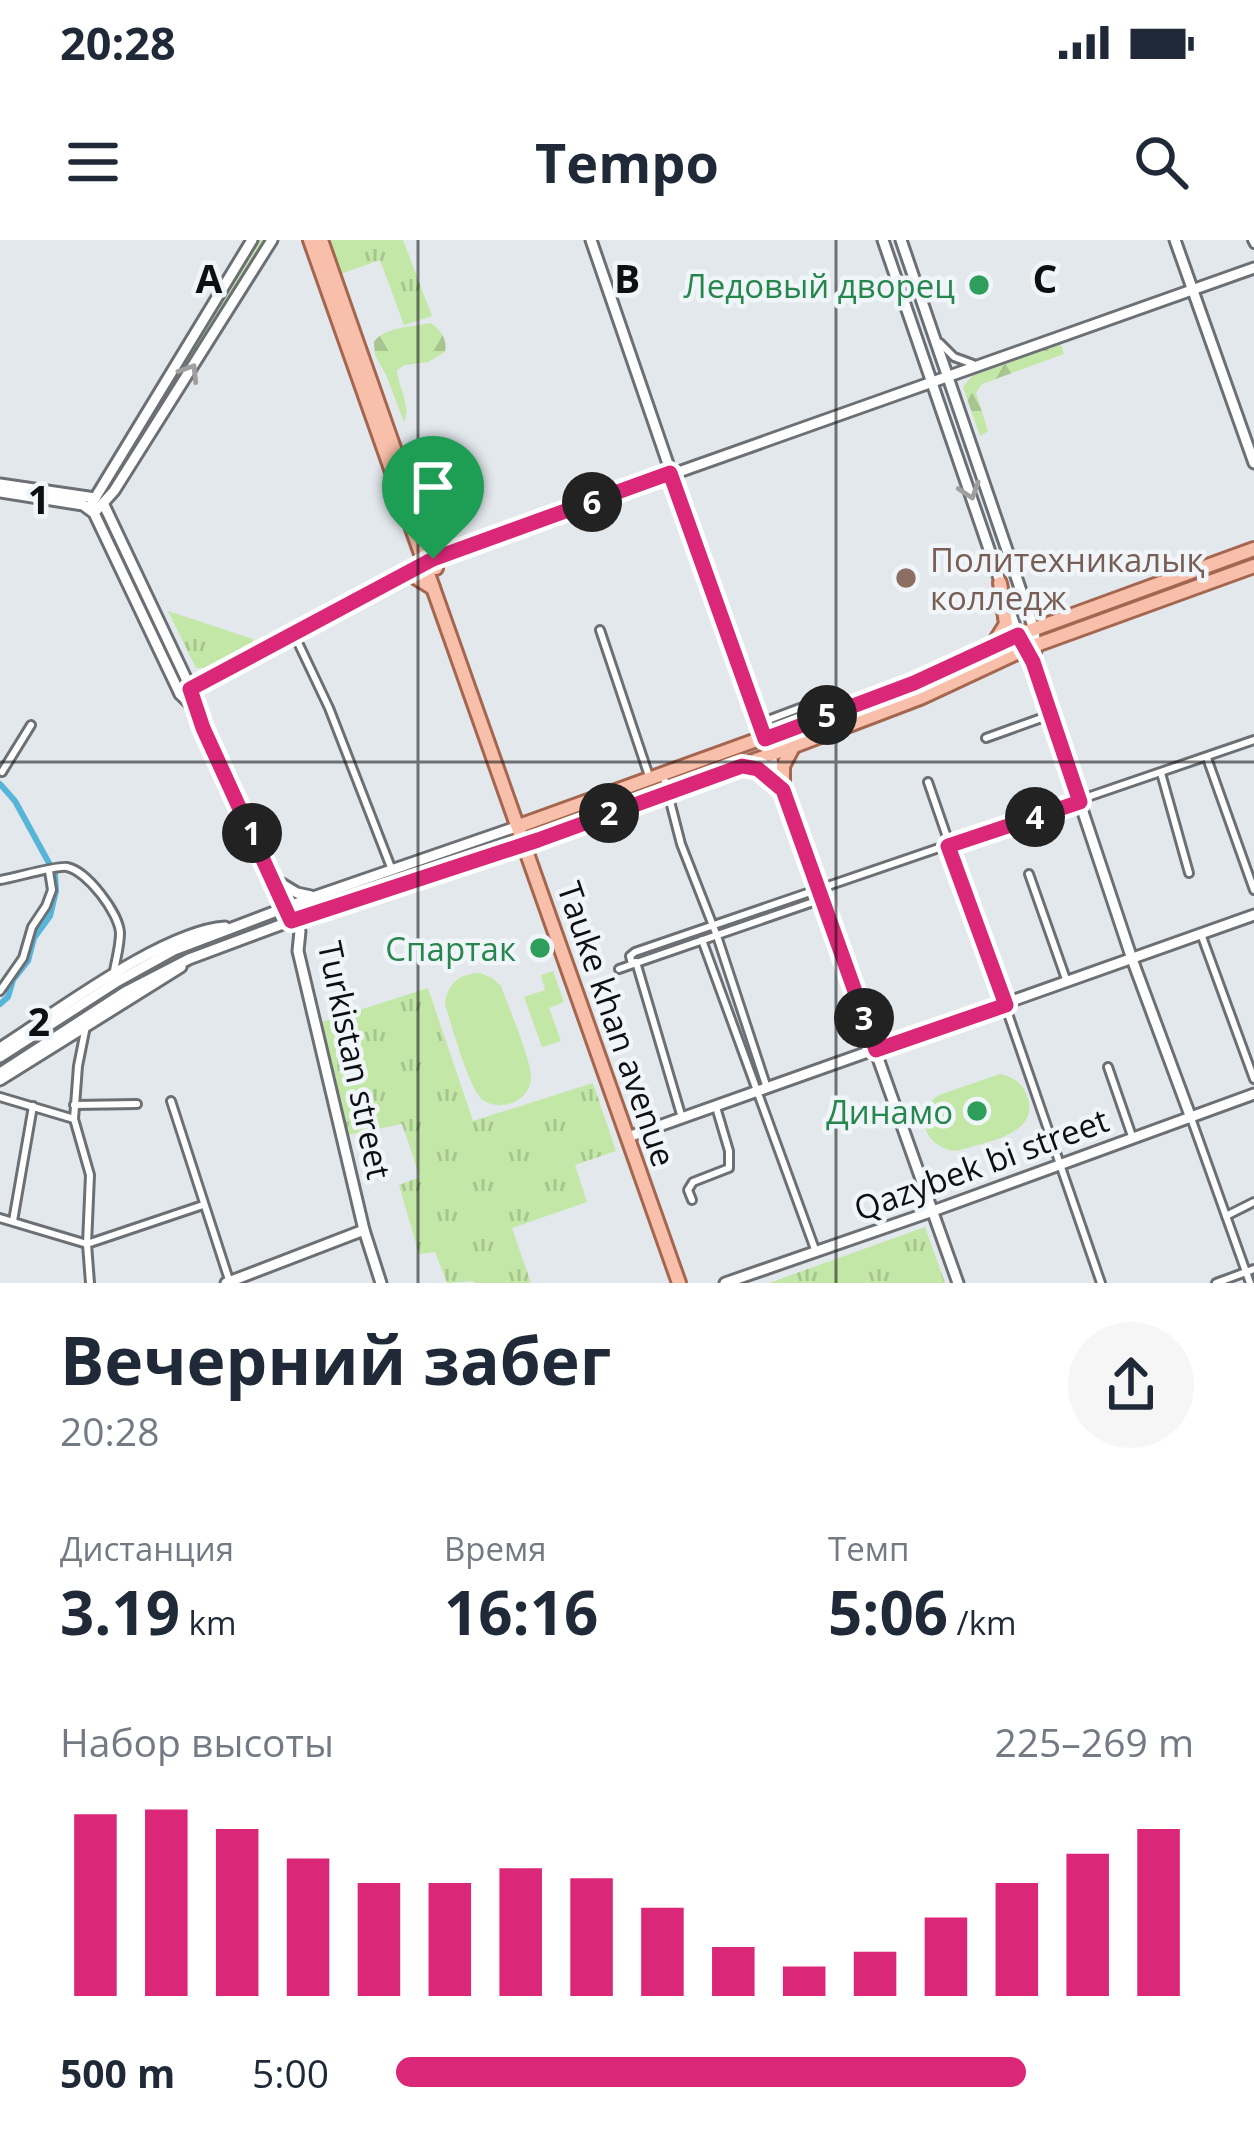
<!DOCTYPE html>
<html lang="ru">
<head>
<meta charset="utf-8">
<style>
	:root { --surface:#fff; --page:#f6f6f7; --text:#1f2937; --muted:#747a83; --accent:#db2777 }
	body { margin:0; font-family:"Open Sans",sans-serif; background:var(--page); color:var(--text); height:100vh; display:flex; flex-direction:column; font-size:45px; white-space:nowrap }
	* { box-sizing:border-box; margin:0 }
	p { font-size:39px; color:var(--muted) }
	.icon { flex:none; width:66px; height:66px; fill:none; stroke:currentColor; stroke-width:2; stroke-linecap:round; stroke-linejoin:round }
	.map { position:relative; height:1043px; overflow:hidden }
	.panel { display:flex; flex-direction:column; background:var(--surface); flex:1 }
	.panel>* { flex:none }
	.pin { position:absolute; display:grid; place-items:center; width:102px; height:102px; color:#fff; margin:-123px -51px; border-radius:50% 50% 50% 0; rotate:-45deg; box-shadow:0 0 12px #0007 }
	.pin .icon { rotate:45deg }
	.km { position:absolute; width:60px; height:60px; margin:-30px; border-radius:50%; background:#222; color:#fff; font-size:33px; line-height:60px; text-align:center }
	.round { display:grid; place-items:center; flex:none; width:126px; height:126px; border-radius:63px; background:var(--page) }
	.overview { display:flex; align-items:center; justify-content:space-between; height:204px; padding:0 60px }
	h1 { font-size:66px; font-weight:700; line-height:90px }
	.figures { display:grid; grid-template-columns:repeat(3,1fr); gap:18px; height:204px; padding:12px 60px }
	.figures div { display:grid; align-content:center }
	.figures b { font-size:60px; font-weight:700 }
	.figures small { font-size:33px; font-weight:400 }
	.figures p { font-size:33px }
	.chart { height:336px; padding:24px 60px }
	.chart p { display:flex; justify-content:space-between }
	.chart svg { width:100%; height:216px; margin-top:12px; stroke:var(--accent); stroke-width:6 }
	ul { padding:0 60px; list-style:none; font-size:39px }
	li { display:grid; grid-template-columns:192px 144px 1fr; align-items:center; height:90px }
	li i { height:30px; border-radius:15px; background:var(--accent) }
	.status { display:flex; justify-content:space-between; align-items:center; height:84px; padding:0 60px; background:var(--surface); direction:ltr }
	.status svg { height:33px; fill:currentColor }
	header { display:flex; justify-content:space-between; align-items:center; height:156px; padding:0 60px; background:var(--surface); font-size:54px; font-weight:700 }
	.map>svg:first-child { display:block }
	.grass { fill:url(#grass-tufts) }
	.forest { fill:url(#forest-firs) }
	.garden { fill:#c3e7a7 }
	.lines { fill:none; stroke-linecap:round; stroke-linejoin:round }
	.canal { stroke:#57b5da; stroke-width:6 }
	.street-casing { stroke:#6c7074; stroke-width:12 }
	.secondary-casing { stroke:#6c7074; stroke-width:15 }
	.primary-casing { stroke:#a4664f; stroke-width:18 }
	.street { stroke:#fff; stroke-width:6 }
	.secondary { stroke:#fff; stroke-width:9 }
	.primary { stroke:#f8bfaa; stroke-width:12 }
	.oneway { stroke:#9f9fa0 }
	.route-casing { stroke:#fff; stroke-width:24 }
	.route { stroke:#db2777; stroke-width:15 }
	.grid { fill:none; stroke:#0e0f11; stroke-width:3; stroke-opacity:0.55 }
	.leisure-dot { fill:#2e9e5b; stroke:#f0f5fa; stroke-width:4.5 }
	.education-dot { fill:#8d6e63; stroke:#f0f5fa; stroke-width:4.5 }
	.labels { text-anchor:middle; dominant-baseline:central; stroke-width:9; stroke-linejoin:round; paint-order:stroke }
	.leisure-label { font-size:33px; fill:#27864d; stroke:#f0f5fa; text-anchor:end }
	.education-label { font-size:33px; fill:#785e54; stroke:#f0f5fa; text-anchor:start }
	.street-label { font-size:33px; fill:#0e0f11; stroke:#f0f5fa }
	.grid-label { font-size:39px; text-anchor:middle; font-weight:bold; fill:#0e0f11; stroke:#f0f5fa; stroke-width:9; stroke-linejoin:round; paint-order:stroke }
</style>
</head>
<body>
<div class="status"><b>20:28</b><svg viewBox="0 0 49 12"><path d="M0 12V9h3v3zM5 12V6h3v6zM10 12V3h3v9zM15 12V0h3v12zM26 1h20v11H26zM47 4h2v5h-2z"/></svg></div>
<header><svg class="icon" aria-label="menu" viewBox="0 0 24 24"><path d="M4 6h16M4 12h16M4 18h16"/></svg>Tempo<svg class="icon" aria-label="search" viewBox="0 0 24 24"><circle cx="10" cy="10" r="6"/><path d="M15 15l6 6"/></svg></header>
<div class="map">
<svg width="1254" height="1043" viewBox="0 0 1254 1043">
	<defs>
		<pattern id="grass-tufts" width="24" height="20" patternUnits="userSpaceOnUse" patternTransform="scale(3)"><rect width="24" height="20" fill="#c3e7a7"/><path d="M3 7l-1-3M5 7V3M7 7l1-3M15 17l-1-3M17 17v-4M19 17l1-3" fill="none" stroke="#a6c58f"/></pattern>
		<pattern id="forest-firs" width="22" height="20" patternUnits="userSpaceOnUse" patternTransform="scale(3)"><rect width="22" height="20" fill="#c3e7a7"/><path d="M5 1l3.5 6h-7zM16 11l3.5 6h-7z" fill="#a6c58f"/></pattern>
	</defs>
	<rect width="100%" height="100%" fill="#e3e8ed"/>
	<!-- grass -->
	<g class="grass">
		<polygon points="257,0 266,0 114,247 109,244"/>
		<polygon points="326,0 403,0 432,76 404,85 380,20 338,35"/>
		<polygon points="168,371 253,399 253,404 211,428 196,428"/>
		<polygon points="428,748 473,881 593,843 616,911 575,925 587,962 512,988 531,1043 474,1043 473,1041 447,1043 435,1012 419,1014 399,945 420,937 402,884 348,895 322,782"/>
		<polygon points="925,987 945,1043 769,1043"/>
	</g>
	<!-- forest -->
	<g class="forest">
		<path d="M430 83C440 88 448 100 445 112L428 122 405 125 397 130C398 147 412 168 404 182L387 137 375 115 374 102C384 87 412 87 430 83Z"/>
		<polygon points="1061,104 1064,114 982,144 976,153 988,191 980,196 963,147 972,136"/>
	</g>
	<!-- garden -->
	<g class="garden">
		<polygon points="553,731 564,762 549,768 561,801 542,807 524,757 545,750 541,735"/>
		<path d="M480 733 492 738 501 746C508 766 530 817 531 836 532 860 501 873 483 860 469 850 451 783 445 764 447 744 460 733 480 733Z"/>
		<path d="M1000 834C1014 837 1024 844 1028 859 1039 896 980 903 956 911 926 909 911 873 939 855Z"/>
	</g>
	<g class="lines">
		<!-- canal -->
		<polyline class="canal" points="0,544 15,561 55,634 56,651 50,676 34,698 28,721 13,740 8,757 0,764"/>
		<!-- street casing -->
		<g class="street-casing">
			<g id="street">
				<polyline points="1252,0 1254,4"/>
				<polyline points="940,103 954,117 973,124"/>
				<polyline points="600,390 650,539"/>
				<polyline points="293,392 329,468 392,630"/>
				<polyline points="760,483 837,454"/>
				<polyline points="986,498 1050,475"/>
				<polyline points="1207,518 1254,650"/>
				<polyline points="2,532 31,485"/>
				<polyline points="1161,533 1189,633"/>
				<polyline points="663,534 681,604 717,696 767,848"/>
				<polyline points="928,542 1101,1043"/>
				<polyline points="1029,634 1067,742"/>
				<path d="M0 640C14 638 57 625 67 627 87 631 119 673 120 693 120 706 116 719 114 731"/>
				<polyline points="1201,694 1254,839"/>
				<polyline points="702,700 816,1012"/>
				<polyline points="636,722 682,878"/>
				<polyline points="632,724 630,716 635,712 1254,500"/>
				<polyline points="619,729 822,659"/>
				<polyline points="0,751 23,718 32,687 46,666 52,650 49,631"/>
				<polyline points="86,786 78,826 74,879 90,935 87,1004 90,1043"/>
				<polyline points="1108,827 1133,899"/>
				<polyline points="0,857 74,879"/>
				<polyline points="171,861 230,1043"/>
				<polyline points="74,865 137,864"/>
				<polyline points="1191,878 1250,1043"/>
				<polyline points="692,960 688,950 693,942 729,928 729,911 716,867"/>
				<polyline points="1226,976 1254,962"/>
				<polyline points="0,978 87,1004 203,965"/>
				<polyline points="13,981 33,866"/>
				<polyline points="1216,1043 1254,1029"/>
			</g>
		</g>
		<!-- secondary casing -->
		<g class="secondary-casing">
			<g id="secondary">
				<polyline points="591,0 710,346 958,1043"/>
				<polyline points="883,0 1002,347"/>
				<polyline points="901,0 1034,389 1036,411"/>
				<polyline points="1175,0 1254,223"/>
				<polyline points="0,244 95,258"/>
				<polyline points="0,252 83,265 94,273 180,454 195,469"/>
				<polyline points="104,265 191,449 203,488 291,681 300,691 298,711 364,990 381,1043"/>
				<polyline points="89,268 252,0"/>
				<polyline points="94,273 114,251 272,0"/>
				<polyline points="1007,363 1018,395 1033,422 1132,719 1191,878"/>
				<polyline points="180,454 433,319 1254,28"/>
				<polyline points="277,641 297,653 311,656"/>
				<path d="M0 808C54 774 163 691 225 687"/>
				<polyline points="0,817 118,741 174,710 316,656 519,586"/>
				<polyline points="0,833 125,752 189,719 291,681 525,604"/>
				<polyline points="0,840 181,727"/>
				<polyline points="628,897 1254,675"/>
				<polyline points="226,1043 364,990"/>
				<polyline points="725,1043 933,971 1254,854"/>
			</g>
		</g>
		<!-- primary casing -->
		<g class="primary-casing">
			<g id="primary">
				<polyline points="310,0 679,1043"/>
				<polyline points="321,0 436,328"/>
				<polyline points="396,337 410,334 433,348"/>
				<polyline points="994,403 1006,384 1000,343"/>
				<polyline points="743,526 757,529 783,550 783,526 793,507"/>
				<polyline points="519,586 914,443 1018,395 1254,309"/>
				<polyline points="525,604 794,506 920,458 1025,409 1254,326"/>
			</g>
		</g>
		<!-- street -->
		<use href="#street" class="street"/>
		<!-- secondary -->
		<use href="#secondary" class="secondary"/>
		<!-- primary -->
		<use href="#primary" class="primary"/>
	</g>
	<!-- one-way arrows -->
	<defs><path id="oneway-chevron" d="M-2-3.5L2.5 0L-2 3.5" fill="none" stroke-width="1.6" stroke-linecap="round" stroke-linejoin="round" transform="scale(3)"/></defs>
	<g class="oneway">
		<use href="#oneway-chevron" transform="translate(190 132) rotate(-58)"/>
		<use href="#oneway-chevron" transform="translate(970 251) rotate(72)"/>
	</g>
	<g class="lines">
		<!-- route casing -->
		<g class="route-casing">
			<polygon id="route" points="670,233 765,499 914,443 1018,395 1033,422 1080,562 948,606 1006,765 876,810 783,550 758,529 742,526 538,600 291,681 203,488 190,449 433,319"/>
		</g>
		<!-- route -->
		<use href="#route" class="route"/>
	</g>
	<!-- grid -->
	<path class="grid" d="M418 0V1043M836 0V1043M0 522H1254"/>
	<!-- markers -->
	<g class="leisure-dot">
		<circle cx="979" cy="45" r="12"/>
		<circle cx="540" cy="708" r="12"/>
		<circle cx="977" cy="871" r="12"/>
	</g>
	<circle class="education-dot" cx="906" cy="338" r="12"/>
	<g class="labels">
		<!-- leisure labels -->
		<g class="leisure-label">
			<text x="955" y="45">Ледовый дворец</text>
			<text x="516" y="708">Спартак</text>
			<text x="953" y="871">Динамо</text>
		</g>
		<!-- education labels -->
		<g class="education-label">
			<text x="930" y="319">Политехникалық<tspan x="930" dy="38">колледж</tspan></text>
		</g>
		<!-- street labels -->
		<g class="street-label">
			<text transform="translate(617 784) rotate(71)">Tauke khan avenue</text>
			<text transform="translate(355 820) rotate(78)">Turkistan street</text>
			<text transform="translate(981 924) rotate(-20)">Qazybek bi street</text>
		</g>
	</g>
	<g class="grid-label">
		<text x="209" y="53">A</text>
		<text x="627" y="53">B</text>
		<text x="1045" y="53">C</text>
		<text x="39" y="274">1</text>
		<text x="39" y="796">2</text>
	</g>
</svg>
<div class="pin" style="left:433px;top:319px;background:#1e9e55"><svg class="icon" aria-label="arrive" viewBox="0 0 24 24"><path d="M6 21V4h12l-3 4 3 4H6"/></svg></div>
<b class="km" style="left:252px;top:593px">1</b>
<b class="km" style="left:609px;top:573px">2</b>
<b class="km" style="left:864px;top:778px">3</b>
<b class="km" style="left:1035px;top:577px">4</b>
<b class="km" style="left:827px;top:475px">5</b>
<b class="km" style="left:592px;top:262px">6</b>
</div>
<section class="panel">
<div class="overview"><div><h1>Вечерний забег</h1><p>20:28</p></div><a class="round"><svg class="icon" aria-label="share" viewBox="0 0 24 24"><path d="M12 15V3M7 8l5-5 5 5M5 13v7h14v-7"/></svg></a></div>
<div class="figures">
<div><p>Дистанция</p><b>3.19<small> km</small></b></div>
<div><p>Время</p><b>16:16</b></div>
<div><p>Темп</p><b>5:06<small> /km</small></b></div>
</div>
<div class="chart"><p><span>Набор высоты</span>225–269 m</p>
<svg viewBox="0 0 160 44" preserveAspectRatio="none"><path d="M5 44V7M15 44V6M25 44V10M35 44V16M45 44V21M55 44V21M65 44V18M75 44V20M85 44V26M95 44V34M105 44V38M115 44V35M125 44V28M135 44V21M145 44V15M155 44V10"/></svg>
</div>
<ul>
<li><b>500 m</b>5:00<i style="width:79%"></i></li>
</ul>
</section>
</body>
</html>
